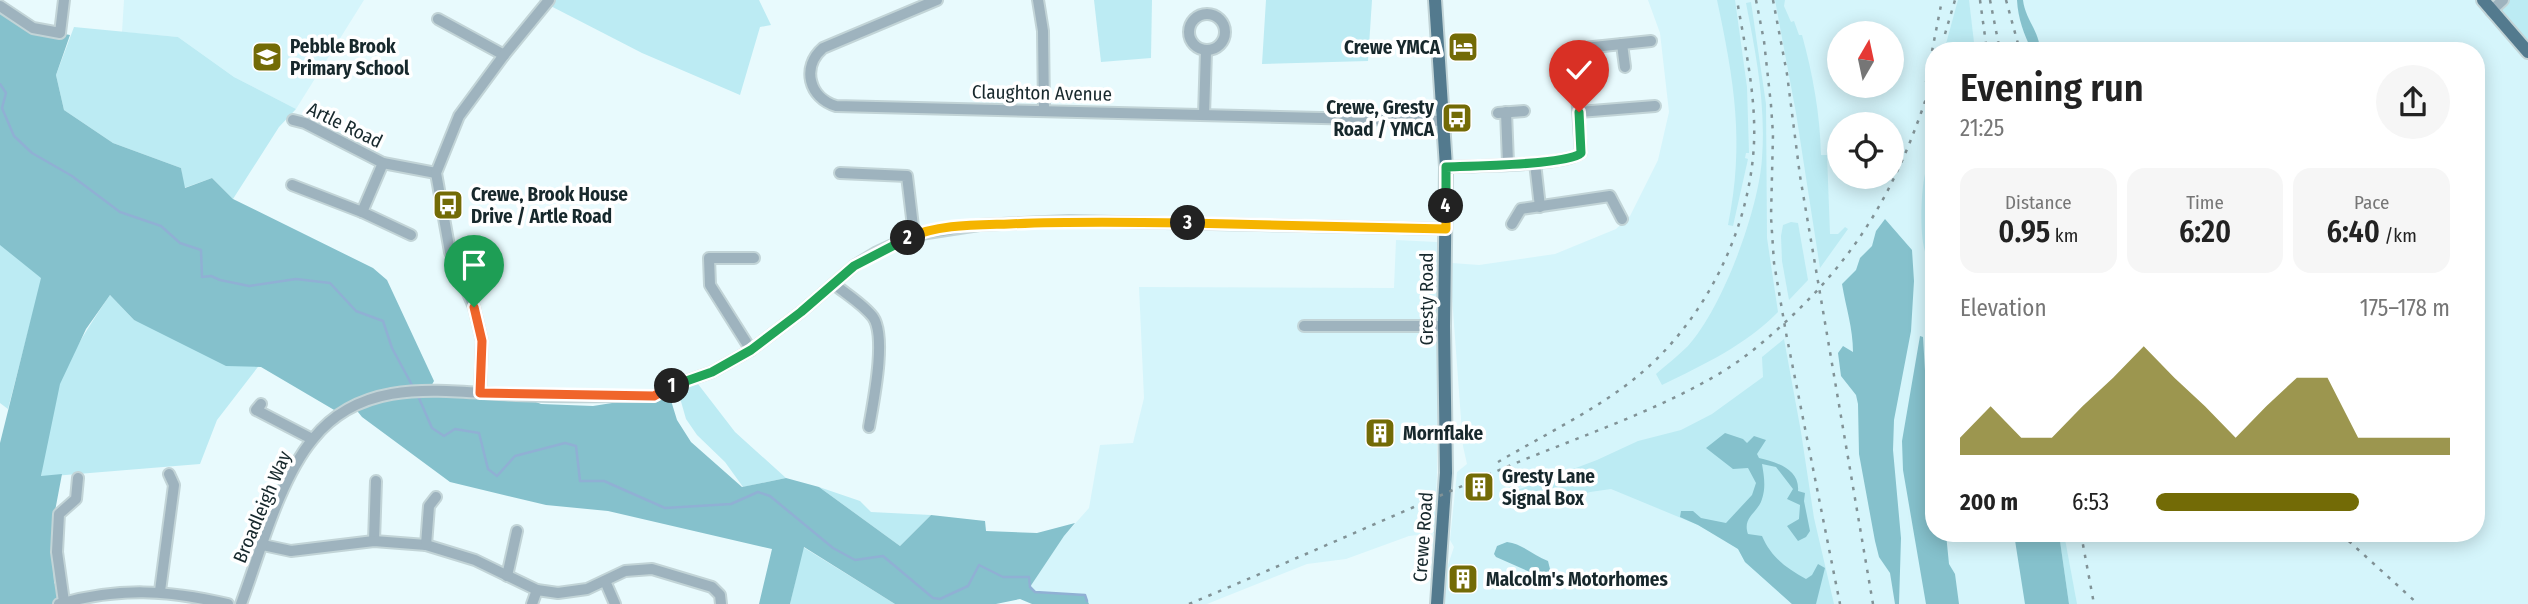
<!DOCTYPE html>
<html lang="en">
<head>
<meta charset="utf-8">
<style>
	:root { --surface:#fff; --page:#f6f6f6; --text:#222; --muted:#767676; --accent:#736b06 }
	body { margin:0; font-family:"Fira Sans Condensed",sans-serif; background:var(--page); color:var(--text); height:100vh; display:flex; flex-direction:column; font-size:26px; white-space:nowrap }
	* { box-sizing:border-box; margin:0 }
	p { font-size:23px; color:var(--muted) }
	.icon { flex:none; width:38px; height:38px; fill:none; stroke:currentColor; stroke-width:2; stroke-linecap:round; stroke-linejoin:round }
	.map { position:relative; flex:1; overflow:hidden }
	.panel { position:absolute; left:1925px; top:42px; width:560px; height:500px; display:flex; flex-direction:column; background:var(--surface); border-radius:28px; box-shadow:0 4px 18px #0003 }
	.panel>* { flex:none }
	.needle { width:46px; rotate:9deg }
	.buttons { position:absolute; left:1827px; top:21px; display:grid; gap:14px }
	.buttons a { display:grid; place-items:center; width:77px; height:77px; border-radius:50%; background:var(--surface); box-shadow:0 4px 18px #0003; font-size:35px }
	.pin { position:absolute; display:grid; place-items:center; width:60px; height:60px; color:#fff; margin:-72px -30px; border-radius:50% 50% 50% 0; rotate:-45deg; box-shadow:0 0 7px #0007 }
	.pin .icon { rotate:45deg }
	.km { position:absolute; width:35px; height:35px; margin:-18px; border-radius:50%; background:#222; color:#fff; font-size:19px; line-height:35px; text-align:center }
	.round { display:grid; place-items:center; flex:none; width:74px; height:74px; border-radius:37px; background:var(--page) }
	.overview { display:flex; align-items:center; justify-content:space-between; height:119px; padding:0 35px }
	h1 { font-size:38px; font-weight:600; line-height:52px }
	.metrics { display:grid; grid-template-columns:repeat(3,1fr); gap:10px; height:119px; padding:7px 35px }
	.metrics div { display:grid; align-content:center; border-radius:18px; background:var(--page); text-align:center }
	.metrics b { font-size:30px; font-weight:600 }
	.metrics small { font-size:19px; font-weight:400 }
	.metrics p { font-size:19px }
	.chart { height:196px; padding:14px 35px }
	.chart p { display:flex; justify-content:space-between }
	.chart svg { width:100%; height:126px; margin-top:7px; fill:var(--accent); opacity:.7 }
	ul { padding:0 35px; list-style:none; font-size:23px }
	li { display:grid; grid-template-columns:112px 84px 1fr; align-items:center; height:52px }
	li i { height:18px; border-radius:9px; background:var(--accent) }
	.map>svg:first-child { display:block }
	.built { fill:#d5f5fb; fill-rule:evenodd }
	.green { fill:#bcebf3 }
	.forest { fill:#85c1cc }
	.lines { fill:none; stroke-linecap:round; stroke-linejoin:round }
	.stream { stroke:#90b0d4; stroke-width:2.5 }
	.minor-casing { stroke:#c2d4d7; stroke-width:14 }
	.major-casing { stroke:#c2d4d7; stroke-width:16 }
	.minor { stroke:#9eb3be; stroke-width:10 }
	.major { stroke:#537a8e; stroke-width:12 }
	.rail { stroke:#819296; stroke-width:2.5; stroke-dasharray:3.5 7; stroke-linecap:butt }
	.split-1-casing { stroke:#fff; stroke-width:14 }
	.split-2-casing { stroke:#fff; stroke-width:14 }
	.split-3-casing { stroke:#fff; stroke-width:14 }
	.split-4-casing { stroke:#fff; stroke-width:14 }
	.split-5-casing { stroke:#fff; stroke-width:14 }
	.split-1 { stroke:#f0652b; stroke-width:9 }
	.split-2 { stroke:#22a559; stroke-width:9 }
	.split-3 { stroke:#f5b400; stroke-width:9 }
	.split-4 { stroke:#f5b400; stroke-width:9 }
	.split-5 { stroke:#22a559; stroke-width:9 }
	.labels { text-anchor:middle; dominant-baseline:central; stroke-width:7; stroke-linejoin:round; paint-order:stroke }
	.poi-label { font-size:19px; font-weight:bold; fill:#17282c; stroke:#fff; text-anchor:start }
	.street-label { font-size:19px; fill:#17282c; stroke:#fff }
</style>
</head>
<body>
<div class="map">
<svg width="2528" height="604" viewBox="0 0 2528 604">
	<rect width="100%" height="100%" fill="#e8fafd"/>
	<!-- built -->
	<g class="built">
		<polygon points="124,0 364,0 296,109 234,77 178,37 122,32"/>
		<path d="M1648 0H2528V604H1444L1447 568 1454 547 1450 540 1457 472 1467 464 1463 446 1452 297V263L1479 265 1555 254 1616 229 1630 216 1658 160 1669 112 1660 33ZM1839 33H1892V86H1839ZM1934 51H2476V534H1934ZM1839 124H1892V177H1839Z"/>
		<polygon points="1396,240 1437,242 1437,474 1434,533 1409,536 1346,559 1307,564 1207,604 1089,604 1085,595 1035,592 1030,587 1064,536 1089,508 1100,445 1133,443 1144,398 1139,287 1394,288"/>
	</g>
	<!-- green -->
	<g class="green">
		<polygon points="539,0 759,0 771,25 760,27 740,95 642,53"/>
		<polygon points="1094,0 1152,0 1151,58 1101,62"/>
		<polygon points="1266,0 1372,0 1368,61 1262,64"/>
		<path d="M1717 0H1735L1747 87 1749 153H1746L1745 158 1748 159 1733 226 1728 225C1745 143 1734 80 1717 0Z"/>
		<path d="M1775 0H1785L1784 6 1791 22 1794 21 1799 35H1802C1813 75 1820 114 1821 155H1827L1830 234H1838L1845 227 1848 229 1820 268 1796 113Z"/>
		<polygon points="1958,0 1969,0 1975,51 1944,51"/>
		<polygon points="2483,0 2528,0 2528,52"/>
		<path d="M1751 2 1766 104 1767 238 1778 312C1746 345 1703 365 1662 385L1656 374C1666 365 1678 356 1688 346 1723 307 1759 209 1762 158 1766 105 1756 54 1746 3Z"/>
		<polygon points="74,27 178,37 234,77 296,109 279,127 233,199 212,178 184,188 181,168 113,143 64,110 56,75"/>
		<path d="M1925 174 1934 176V262C1933 261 1926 255 1926 254 1919 238 1921 191 1925 174Z"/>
		<polygon points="1791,222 1798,223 1808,280 1789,300 1782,261 1781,236 1783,225"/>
		<polygon points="0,244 42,278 8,409 0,403"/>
		<path d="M110 295 134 320 264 359 217 420 200 464 41 477C44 455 45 433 50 412 60 370 86 330 110 295Z"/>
		<polygon points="1784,339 1801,432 1814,518 1834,604 1792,604 1745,562 1738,549 1725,540 1698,525 1611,489 1590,492 1556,503 1508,499 1509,493 1597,460 1638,441 1681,430 1712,414 1763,377 1762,357"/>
		<polygon points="698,384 735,432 786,478 743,487 725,462 697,435 686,419 678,391"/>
		<polygon points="819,487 860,501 871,512 931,515 900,546"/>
		<polygon points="2059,534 2064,534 2077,604 2069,604"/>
		<polygon points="803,547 895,604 790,604"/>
	</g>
	<!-- forest -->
	<g class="forest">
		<path d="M2017 0H2023C2025 19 2040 32 2040 51H2032C2024 34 2018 19 2017 0Z"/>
		<polygon points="0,6 33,28 70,35 56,75 64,110 113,143 181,168 185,188 212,178 233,199 373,268 387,280 434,381 429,390 518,395 541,404 593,406 669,394 677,420 691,442 742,487 786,478 819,487 900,546 931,515 985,521 986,531 1037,533 1075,523 1064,536 1030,587 1035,592 1085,595 1089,604 1032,604 1020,599 996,604 895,604 804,547 790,604 759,604 772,549 608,511 546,505 450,482 362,417 354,407 341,414 261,367 226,366 134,320 110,295 86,329 60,384 41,476 62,474 52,527 54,582 64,604 0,604 0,443 41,278 0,245"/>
		<polygon points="1934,96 1934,176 1925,174 1929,116"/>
		<path d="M1885 219 1912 250 1914 281 1911 331 1894 420 1893 450 1901 538 1899 604H1895L1890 573 1879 557 1875 541 1859 454 1858 404 1856 395 1841 376 1838 353 1843 346 1853 352C1853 328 1846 308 1842 284L1856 270 1860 258 1872 246 1876 231Z"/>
		<polygon points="1920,336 1923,337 1929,438 1934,461 1934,534 1946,534 1949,564 1955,574 1959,604 1926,604 1903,470 1902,441"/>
		<path d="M1725 433 1743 439 1747 443 1754 436 1766 440 1757 454 1759 458C1776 462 1800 469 1798 491L1805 493 1804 501 1810 531 1806 537 1798 541 1787 526 1799 519 1800 505 1787 499 1793 489 1776 467 1762 464C1764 476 1766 487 1762 499 1758 513 1742 517 1748 534L1762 536C1771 557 1786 568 1806 579L1812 575 1818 564 1825 568 1816 604H1792L1745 562 1738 549 1698 525 1680 517 1681 511H1693L1701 518 1726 523 1752 495 1756 483 1748 468 1733 469 1706 448Z"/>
		<polygon points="2014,534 2059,534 2069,604 2025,604"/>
		<path d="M1507 542C1523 544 1534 556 1548 561L1551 573 1558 577 1559 585 1496 557 1494 554 1497 546Z"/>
	</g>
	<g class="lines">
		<!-- stream -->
		<g class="stream">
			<polyline points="0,84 6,93 2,108 14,136 32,153 72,176 120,212 161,226 180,243 201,250 202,277 211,276 220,280 249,286 296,279 330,283 356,311 383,321 392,348 413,387"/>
			<polyline points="418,396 432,428 444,436 455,429 479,433 488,469 497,476 515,456 565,443 576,446 580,481 604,481 665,508 731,504 758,492 770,496 833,548 855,560 883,556 933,598 940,599 968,586 979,565 1003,577 1029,577 1030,587 1035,592 1085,595 1087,601"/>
		</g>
		<!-- minor casing -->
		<g class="minor-casing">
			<g id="minor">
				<path d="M937 0 823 48C801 67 809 98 836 106L1444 121"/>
				<polyline points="1038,0 1043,31 1044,111"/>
				<polyline points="0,6 33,28 60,33 64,0"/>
				<polyline points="2491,11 2503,0"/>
				<circle cx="1207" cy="32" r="18"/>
				<polyline points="438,19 504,55"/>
				<polyline points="1622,44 1625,67"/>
				<polyline points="1506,112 1508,163"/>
				<polyline points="1579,112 1655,106"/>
				<polyline points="1498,113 1524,111"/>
				<polyline points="1204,115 1206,51"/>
				<polyline points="293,120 305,123 383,163 436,173"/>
				<polyline points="1535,163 1540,207"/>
				<path d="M1446 167C1471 166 1566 166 1581 153L1574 49 1651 41"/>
				<polyline points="840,173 907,176 914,235"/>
				<polyline points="292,185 362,212 411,235"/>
				<polyline points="362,212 383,163"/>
				<polyline points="1512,224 1521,209 1610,196 1622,219"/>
				<path d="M834 284C846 294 863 304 873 317 887 337 873 403 869 427"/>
				<polyline points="1304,326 1444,326"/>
				<polyline points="751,350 710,285 709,258 754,258"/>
				<polyline points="480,393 482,341 474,307 450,252 436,173 459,116 504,55 549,0"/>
				<polyline points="261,404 256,410 312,439"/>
				<polyline points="374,541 376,481"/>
				<polyline points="263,545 291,551 374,541 426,545 475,560 537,590 558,593 587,589 625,571 652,569 712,587 720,595 721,604"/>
				<polyline points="426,545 429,506 436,497"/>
				<polyline points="507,576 517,531"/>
				<polyline points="605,581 615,604"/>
				<polyline points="160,591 174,485 169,474"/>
				<polyline points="64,602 57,552 59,514 76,499 78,478"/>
				<path d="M59 604C120 587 167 590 228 604"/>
				<path d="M241 604C260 553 279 480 313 439 364 375 445 392 516 395 562 397 608 396 654 396L672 386 712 372 751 350 801 312 854 266 877 252 914 235 979 225 1069 221 1446 229"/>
				<polyline points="532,604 537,590"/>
			</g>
		</g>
		<!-- major casing -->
		<g class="major-casing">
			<g id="major">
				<polyline points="1435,0 1446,167 1444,326 1446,473 1437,604"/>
				<polyline points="2483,0 2528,52"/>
			</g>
		</g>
		<!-- minor -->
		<use href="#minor" class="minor"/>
		<!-- major -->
		<use href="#major" class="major"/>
		<!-- rail -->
		<g class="rail">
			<polyline points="1756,0 1764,41 1771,105 1773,134 1771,217 1774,263 1786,333 1840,604"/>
			<polyline points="1773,0 1787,74 1800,176 1873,604"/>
			<polyline points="1980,0 1987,51"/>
			<polyline points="1990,0 2000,51"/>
			<polyline points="2006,0 2020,51"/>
			<polyline points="1945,34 1955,0"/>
			<polyline points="1926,82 1942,0"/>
			<path d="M1498 462C1542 436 1600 408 1639 375 1705 320 1750 230 1754 143 1756 95 1745 47 1737 0"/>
			<polyline points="2081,534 2094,604"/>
			<polyline points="2341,534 2418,604"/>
			<path d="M1189 604C1294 560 1399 513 1504 468 1575 438 1650 414 1717 375 1746 358 1771 336 1795 313 1869 242 1904 170 1934 74"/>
		</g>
	</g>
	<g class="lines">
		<!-- split-1 casing -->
		<g class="split-1-casing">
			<polyline id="split-1" points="474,307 482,341 480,393 654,396 672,386"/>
		</g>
		<!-- split-2 casing -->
		<g class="split-2-casing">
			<polyline id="split-2" points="672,386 712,372 751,350 801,312 854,266 908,238"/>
		</g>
		<!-- split-3 casing -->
		<g class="split-3-casing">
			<path id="split-3" d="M908 238C938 224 977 225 1009 224 1069 221 1128 222 1188 223"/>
		</g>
		<!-- split-4 casing -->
		<g class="split-4-casing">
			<polyline id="split-4" points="1188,223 1446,229 1446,206"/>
		</g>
		<!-- split-5 casing -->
		<g class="split-5-casing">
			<path id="split-5" d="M1446 206V167C1470 166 1568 165 1581 153L1579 112"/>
		</g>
		<!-- split-1 -->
		<use href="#split-1" class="split-1"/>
		<!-- split-2 -->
		<use href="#split-2" class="split-2"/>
		<!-- split-3 -->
		<use href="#split-3" class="split-3"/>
		<!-- split-4 -->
		<use href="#split-4" class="split-4"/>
		<!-- split-5 -->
		<use href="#split-5" class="split-5"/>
	</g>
	<!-- icons -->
	<defs>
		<g id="hotel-square" transform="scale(1.575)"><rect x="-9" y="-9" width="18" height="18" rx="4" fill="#736b06" stroke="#fff"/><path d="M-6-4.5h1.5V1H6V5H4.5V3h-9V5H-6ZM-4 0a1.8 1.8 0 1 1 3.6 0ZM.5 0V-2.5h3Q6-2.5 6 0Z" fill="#fff"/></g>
		<g id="school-square" transform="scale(1.575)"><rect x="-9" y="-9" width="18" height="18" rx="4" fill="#736b06" stroke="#fff"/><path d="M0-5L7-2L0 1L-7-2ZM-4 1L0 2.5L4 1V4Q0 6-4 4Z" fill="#fff"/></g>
		<g id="bus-square" transform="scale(1.575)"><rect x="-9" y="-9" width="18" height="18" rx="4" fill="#736b06" stroke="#fff"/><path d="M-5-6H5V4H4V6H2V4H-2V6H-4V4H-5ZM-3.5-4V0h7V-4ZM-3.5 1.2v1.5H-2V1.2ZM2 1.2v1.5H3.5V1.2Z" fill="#fff"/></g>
		<g id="building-square" transform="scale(1.575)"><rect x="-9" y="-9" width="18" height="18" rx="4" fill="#736b06" stroke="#fff"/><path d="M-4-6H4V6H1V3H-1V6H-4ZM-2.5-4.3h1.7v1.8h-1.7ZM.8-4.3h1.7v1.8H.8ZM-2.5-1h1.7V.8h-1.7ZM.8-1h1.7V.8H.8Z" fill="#fff"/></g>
	</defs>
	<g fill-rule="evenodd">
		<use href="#hotel-square" x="1463" y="47"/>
		<use href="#school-square" x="267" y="57"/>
		<use href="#bus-square" x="1457" y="118"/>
		<use href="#bus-square" x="448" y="205"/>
		<use href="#building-square" x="1380" y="433"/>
		<use href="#building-square" x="1479" y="487"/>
		<use href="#building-square" x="1463" y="579"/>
	</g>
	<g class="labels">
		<!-- poi labels -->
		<g class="poi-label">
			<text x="290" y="46">Pebble Brook<tspan x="290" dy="22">Primary School</tspan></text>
			<text x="1440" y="47" text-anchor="end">Crewe YMCA</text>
			<text x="1434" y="107" text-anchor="end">Crewe, Gresty<tspan x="1434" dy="22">Road / YMCA</tspan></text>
			<text x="471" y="194">Crewe, Brook House<tspan x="471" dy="22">Drive / Artle Road</tspan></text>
			<text x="1403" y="433">Mornflake</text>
			<text x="1502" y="476">Gresty Lane<tspan x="1502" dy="22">Signal Box</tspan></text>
			<text x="1486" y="579">Malcolm's Motorhomes</text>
		</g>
		<!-- street labels -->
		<g class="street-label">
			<text transform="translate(1042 93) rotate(1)">Claughton Avenue</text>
			<text transform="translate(345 125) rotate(26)">Artle Road</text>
			<text transform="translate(1426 299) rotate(-90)">Gresty Road</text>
			<text transform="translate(262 507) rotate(-67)">Broadleigh Way</text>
			<text transform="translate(1423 537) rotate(-86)">Crewe Road</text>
		</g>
	</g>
</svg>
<div class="buttons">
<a><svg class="needle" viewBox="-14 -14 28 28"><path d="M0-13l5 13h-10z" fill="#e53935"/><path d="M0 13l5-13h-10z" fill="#767676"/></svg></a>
<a><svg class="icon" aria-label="locate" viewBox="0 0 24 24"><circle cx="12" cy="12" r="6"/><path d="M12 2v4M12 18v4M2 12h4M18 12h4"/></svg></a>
</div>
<div class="pin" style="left:474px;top:307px;background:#1e9e55"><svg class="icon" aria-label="arrive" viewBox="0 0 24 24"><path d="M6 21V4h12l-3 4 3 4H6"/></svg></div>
<div class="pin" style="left:1579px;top:112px;background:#d93025"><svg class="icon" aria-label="check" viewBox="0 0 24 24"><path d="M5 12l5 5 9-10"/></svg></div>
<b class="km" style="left:672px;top:386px">1</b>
<b class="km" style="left:908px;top:238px">2</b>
<b class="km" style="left:1188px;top:223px">3</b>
<b class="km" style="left:1446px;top:206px">4</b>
<section class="panel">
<div class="overview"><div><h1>Evening run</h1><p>21:25</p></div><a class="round"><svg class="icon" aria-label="share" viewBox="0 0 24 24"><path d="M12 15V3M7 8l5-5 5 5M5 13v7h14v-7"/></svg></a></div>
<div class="metrics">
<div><p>Distance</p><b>0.95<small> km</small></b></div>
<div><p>Time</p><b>6:20</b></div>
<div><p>Pace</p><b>6:40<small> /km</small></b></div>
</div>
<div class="chart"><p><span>Elevation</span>175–178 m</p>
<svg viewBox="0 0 160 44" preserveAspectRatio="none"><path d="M0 44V38L10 27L20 38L30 38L40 27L50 17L60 6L70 17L80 27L90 38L100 27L110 17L120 17L130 38L140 38L150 38L160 38V44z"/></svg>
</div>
<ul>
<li><b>200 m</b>6:53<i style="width:69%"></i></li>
</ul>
</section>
</div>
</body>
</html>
